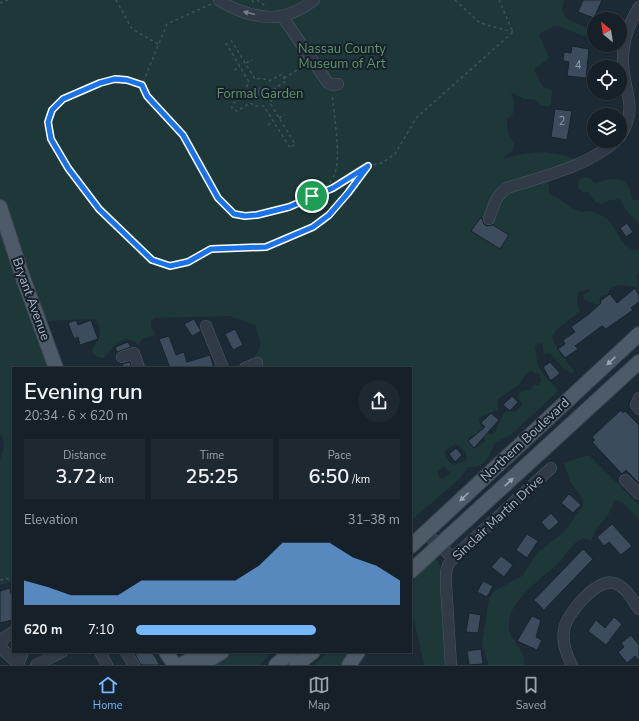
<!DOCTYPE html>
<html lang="en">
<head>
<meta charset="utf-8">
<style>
	:root { --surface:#152028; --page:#1e2830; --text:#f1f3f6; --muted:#9da3a8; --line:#343e45; --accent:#74b6ff }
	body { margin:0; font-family:"Nunito Sans",sans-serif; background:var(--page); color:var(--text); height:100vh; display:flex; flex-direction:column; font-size:15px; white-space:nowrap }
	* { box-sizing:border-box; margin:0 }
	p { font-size:13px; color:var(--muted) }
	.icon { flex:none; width:22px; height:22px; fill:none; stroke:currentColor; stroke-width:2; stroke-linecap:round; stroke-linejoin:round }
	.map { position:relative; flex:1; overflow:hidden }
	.side { position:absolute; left:12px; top:367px; width:400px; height:286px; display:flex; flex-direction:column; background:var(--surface); border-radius:0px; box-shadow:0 1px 3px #0004,0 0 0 1px var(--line) }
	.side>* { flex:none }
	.needle { width:26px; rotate:330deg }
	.buttons { position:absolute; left:587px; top:12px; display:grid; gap:8px }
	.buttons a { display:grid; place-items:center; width:40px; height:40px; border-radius:50%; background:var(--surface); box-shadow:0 1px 3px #0004,0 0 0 1px var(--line); font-size:20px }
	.pin { position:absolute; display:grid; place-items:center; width:34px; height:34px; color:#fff; margin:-17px; border:2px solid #fff; border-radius:50%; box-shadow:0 1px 4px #0007 }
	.round { display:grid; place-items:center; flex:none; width:42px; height:42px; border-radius:21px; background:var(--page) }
	.overview { display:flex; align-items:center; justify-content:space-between; height:68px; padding:0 12px }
	h1 { font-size:22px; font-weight:600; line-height:30px }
	.metrics { display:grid; grid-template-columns:repeat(3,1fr); gap:6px; height:68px; padding:4px 12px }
	.metrics div { display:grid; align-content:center; border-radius:0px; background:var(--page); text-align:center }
	.metrics b { font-size:20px; font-weight:600 }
	.metrics small { font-size:11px; font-weight:400 }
	.metrics p { font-size:11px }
	.chart { height:112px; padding:8px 12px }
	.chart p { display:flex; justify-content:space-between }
	.chart svg { width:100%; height:72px; margin-top:4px; fill:var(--accent); opacity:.7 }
	ul { padding:0 12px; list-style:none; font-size:13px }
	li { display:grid; grid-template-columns:64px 48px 1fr; align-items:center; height:30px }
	li i { height:10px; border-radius:5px; background:var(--accent) }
	.menu { display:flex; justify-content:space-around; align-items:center; height:56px; border-top:1px solid var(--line); background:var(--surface); font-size:11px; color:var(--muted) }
	.menu a { display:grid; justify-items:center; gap:2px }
	.menu .active { color:var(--accent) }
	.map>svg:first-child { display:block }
	.green { fill:#1e3738; fill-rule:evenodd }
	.water { fill:#2c455e }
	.building { fill:#3d4c5c; stroke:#18222d }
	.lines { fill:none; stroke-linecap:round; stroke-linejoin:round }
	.minor-casing { stroke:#4d5965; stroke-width:12 }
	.major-casing { stroke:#394450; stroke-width:16 }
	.path { stroke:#3c5455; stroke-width:1.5; stroke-dasharray:3 3; stroke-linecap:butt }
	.minor { stroke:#303b47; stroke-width:11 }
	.major { stroke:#4d5b68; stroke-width:14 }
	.oneway { fill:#737f8c }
	.oneway2 { fill:#97a4b2 }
	.route-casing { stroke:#fff; stroke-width:8 }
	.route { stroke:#1a73e8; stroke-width:5 }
	.labels { text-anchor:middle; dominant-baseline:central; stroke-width:4; stroke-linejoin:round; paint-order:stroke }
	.number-label { font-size:11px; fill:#8e9cab }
	.park-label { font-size:13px; fill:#5f9767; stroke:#16202b }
	.street-label { font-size:13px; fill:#a9b6c5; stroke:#16202b }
</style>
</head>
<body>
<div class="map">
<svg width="639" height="665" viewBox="0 0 639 665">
	<rect width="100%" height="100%" fill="#1c2a36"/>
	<!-- green -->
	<g class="green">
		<path d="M0 0H564L562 10 567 19 594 31V40L558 26 552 27 539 34 549 58 534 70 543 87 552 90 551 105 548 107 541 105 534 99H524L511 92C514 102 518 113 507 119V129L514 144 513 150 502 159C533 151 546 149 578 160L545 177 549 186V194C561 197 567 207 578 211 582 213 587 211 591 211 595 213 604 216 607 219 618 229 622 252 639 250V273L637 275 639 293 635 287 620 285 611 288 607 295 601 296 599 300 610 317 598 305 585 300 583 295 590 291 589 289 578 292 577 305 580 311C572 319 557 326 552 337L560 354 574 370 573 374 564 369 550 353 544 354 542 344 538 343 535 348C537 354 536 359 538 365 542 375 552 382 558 391L511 435 496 442C489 454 486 470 468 467L459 479 411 521V368H247C262 346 263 351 255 325L229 316 155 318 151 321V326L156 335 142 339 138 345 134 341 127 339C123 341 119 343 115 345 108 351 107 364 93 354L92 350C98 339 105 331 94 319L43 321 54 368H13V582L0 585V460L4 445 2 436 0 435ZM531 371 539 374 541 380 539 385H533L530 390C523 390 520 390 518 398L523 404 515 412 506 411 504 413 494 434C486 435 481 428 479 421L480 417 498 410V399L520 384 526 373ZM479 433 486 441 474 449 468 441 470 437ZM456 444 465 451 467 458 465 461 453 465 449 462 445 455 446 450ZM444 466 450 473 443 479 440 478 437 472Z"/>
		<path d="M584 177 590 178 594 183C614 178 629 174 632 200H639V224L625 209 620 199 607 201 602 204 595 202 588 192H583L578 187 579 180Z"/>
		<path d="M585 456H590L639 505V520C632 513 625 501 615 500L608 515 595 531 591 541 583 538C570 544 567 555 557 564 541 580 505 602 509 629 511 642 527 651 524 665H489L482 644 489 599 494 591 522 576 537 553 564 532 583 506V500L570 481 564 463Z"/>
		<polygon points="430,555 437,559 440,566 445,665 424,665 411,607 411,578"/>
		<polygon points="233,652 271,652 260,665 216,665"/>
		<polygon points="329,652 349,652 341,665 313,665"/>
	</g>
	<!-- water -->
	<circle class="water" cx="260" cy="92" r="5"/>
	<!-- building -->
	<g class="building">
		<polygon points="583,0 602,0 594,18 578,12"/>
		<polygon points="572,46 589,49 586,78 567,76 569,62 563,61 564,52 571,53"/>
		<polygon points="555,109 572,111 567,140 551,137"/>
		<polygon points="481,217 484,224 487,226 493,225 509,235 500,249 471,231"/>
		<polygon points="627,223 633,232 626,237 620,228"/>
		<polygon points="635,288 639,295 639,302 631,308 633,310 606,329 602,326 575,346 578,349 565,358 558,349 565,344 563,340 575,332 571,327 589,314 601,303 600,301 610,294 617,303"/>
		<polygon points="194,319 201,331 192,336 184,324"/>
		<polygon points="76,320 78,325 91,320 98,339 80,345 78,337 74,339 68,323"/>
		<polygon points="235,329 243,345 233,350 225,334"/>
		<polygon points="169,336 176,355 184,352 187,362 210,355 214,368 170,368 159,339"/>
		<polygon points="128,342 131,347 117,352 115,347"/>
		<polygon points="130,362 132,368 124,368 122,364"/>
		<polygon points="550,362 560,373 552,380 550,380 543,367"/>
		<polygon points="512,396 518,402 510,411 503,405"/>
		<polygon points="621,410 623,413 625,411 639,425 639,483 626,470 622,474 592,442 595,440 592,437"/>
		<polygon points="491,413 499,420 474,448 468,441 485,427 481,423"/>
		<polygon points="456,448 462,455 455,462 449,454"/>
		<polygon points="569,494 581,505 573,513 561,503"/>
		<polygon points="551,513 559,522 549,531 541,522"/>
		<polygon points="612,524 632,546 621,555 609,542 604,546 597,537"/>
		<polygon points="527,534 538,541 527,558 516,550"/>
		<polygon points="583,549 593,559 544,610 534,600"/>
		<polygon points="501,556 513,565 504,577 491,567"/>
		<polygon points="483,581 493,586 487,597 477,592"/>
		<polygon points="10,588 11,594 13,593 13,620 0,623 0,591"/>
		<polygon points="469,613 481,615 478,633 466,632"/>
		<polygon points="532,616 541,620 536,637 542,640 537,650 517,641"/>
		<polygon points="614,617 622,624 606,645 588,631 596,620 605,628"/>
		<polygon points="631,635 639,645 639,661 635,656 627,663 618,652 624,647 621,643"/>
		<polygon points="481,649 483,664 469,665 467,651"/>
		<polygon points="134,652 152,652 160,665 141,665"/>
	</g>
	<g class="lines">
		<!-- minor casing -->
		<g class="minor-casing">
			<g id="minor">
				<path d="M219 0C235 11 261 20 281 16 292 14 305 7 314 0"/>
				<polyline points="282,16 328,83 332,85 338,84"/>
				<path d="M620 137C639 105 624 95 623 63 622 42 628 25 639 7"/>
				<path d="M489 219C493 207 496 195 507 188 544 176 586 167 616 141"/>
				<polyline points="206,326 223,368"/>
				<polyline points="122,357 134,353 139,368"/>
				<polyline points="245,368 257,363"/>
				<polyline points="639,398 636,405 639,409"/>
				<polyline points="625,480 639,494"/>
				<polyline points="426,533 453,558"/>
				<polyline points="2,642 4,638 13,632"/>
				<polyline points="4,651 18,664"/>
				<polyline points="100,652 107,665"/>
				<polyline points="126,652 134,665"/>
				<polyline points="18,665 23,652"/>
				<polyline points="36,665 62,652"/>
				<polyline points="451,665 446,585 446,572 448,565 457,554 551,468"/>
				<path d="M572 665C566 654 562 642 564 630 566 614 597 578 614 583 627 587 632 600 639 609"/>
			</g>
		</g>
		<!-- major casing -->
		<g class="major-casing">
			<g id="major">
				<polyline points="0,207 22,275 56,368"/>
				<polyline points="411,546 639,334"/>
				<polyline points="411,571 639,362"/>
				<polyline points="166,652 175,665"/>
				<polyline points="181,665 203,652"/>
				<polyline points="201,665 222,652"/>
				<polyline points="276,665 291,652"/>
				<polyline points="296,665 313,652"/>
				<polyline points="349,665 358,652"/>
			</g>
		</g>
		<!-- path -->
		<g class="path">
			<polyline points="116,0 132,29 158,44"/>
			<polyline points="252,0 255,5"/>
			<polyline points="257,0 267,7"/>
			<polyline points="455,0 480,23 513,32"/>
			<polyline points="0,3 8,0"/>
			<path d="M211 4 167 24 142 85C151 106 170 118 184 136 197 155 215 205 234 213 249 220 265 213 279 210 298 205 328 193 335 173 341 155 334 114 332 94"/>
			<polyline points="226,43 249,82 246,88 246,96 232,104 232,109 237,111 250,103 256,106 264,106 290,148 295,144 270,103 274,96 274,89 286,81 282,74 269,81 262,78 255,79 231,40"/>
			<polyline points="246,63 252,60"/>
			<polyline points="234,70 240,67"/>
			<polyline points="284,78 305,65"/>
			<path d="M142 85C116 76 106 80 82 91 68 97 50 104 48 122 46 155 136 260 169 266 184 268 197 254 210 249 213 248 218 248 222 248 235 247 255 249 267 246 275 244 282 240 289 237 297 234 307 231 314 226 337 211 353 187 368 166"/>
			<polyline points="279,118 285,115"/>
			<polyline points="268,125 274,121"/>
			<polyline points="315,194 333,188 359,171 368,166 382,163 395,154 416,118 513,32 499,0"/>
			<polyline points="0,580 13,578"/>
		</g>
		<!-- minor -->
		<use href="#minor" class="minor"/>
		<!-- major -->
		<use href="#major" class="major"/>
	</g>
	<!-- one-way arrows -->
	<defs><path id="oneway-solid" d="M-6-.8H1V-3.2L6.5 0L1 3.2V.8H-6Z"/></defs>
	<use class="oneway" href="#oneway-solid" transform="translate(249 13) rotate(-166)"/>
	<g class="oneway2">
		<use href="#oneway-solid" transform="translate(611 361) rotate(137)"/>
		<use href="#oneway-solid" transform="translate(509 482) rotate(-43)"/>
		<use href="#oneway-solid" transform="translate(464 497) rotate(137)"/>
	</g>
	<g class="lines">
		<!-- route casing -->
		<g class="route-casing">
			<polygon id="route" points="115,79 127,80 142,85 147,96 183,135 218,198 234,214 245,216 257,215 289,207 333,188 368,166 348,193 329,215 313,227 266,247 211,249 188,262 170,266 152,260 99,209 68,168 51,139 48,122 52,110 63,99 100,83"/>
		</g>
		<!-- route -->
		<use href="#route" class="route"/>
	</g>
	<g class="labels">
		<!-- number labels -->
		<g class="number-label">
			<text x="578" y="65">4</text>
			<text x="562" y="121">2</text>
		</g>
		<!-- park labels -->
		<g class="park-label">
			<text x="342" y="49">Nassau County<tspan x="342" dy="15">Museum of Art</tspan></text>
			<text x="260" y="94">Formal Garden</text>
		</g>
		<!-- street labels -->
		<g class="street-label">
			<text transform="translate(31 299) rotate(70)">Bryant Avenue</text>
			<text transform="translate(525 440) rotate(-43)">Northern Boulevard</text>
			<text transform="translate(498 518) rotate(-43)">Sinclair Martin Drive</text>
		</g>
	</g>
</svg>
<div class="buttons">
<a><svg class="needle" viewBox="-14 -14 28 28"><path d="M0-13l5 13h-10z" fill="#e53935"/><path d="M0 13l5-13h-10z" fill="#9da3a8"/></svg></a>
<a><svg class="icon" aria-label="locate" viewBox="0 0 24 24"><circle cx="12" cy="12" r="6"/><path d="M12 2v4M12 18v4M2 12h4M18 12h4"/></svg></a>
<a><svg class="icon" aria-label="layers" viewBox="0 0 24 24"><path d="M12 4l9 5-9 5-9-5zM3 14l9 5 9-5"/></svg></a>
</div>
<div class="pin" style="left:312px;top:196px;background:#1e9e55"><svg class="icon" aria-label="arrive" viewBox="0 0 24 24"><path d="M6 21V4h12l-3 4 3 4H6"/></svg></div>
<section class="side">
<div class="overview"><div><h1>Evening run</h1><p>20:34 · 6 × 620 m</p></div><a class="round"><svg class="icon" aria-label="share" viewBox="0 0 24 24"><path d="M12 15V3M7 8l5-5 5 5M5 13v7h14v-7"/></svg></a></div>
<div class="metrics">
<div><p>Distance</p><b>3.72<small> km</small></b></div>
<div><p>Time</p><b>25:25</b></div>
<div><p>Pace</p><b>6:50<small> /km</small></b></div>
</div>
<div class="chart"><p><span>Elevation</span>31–38 m</p>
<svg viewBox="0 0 160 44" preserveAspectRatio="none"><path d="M0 44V29L10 33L20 38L30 38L40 38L50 29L60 29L70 29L80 29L90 29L100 20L110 6L120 6L130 6L140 15L150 20L160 29V44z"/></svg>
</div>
<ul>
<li><b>620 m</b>7:10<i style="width:68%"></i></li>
</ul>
</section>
</div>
<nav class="menu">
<a class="active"><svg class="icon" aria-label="home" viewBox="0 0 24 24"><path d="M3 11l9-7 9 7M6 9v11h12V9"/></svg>Home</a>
<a><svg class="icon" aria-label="map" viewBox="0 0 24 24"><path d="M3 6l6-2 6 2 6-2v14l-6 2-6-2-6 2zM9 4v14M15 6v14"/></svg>Map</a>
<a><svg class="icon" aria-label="saved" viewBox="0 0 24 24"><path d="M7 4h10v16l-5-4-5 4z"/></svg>Saved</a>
</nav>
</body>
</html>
